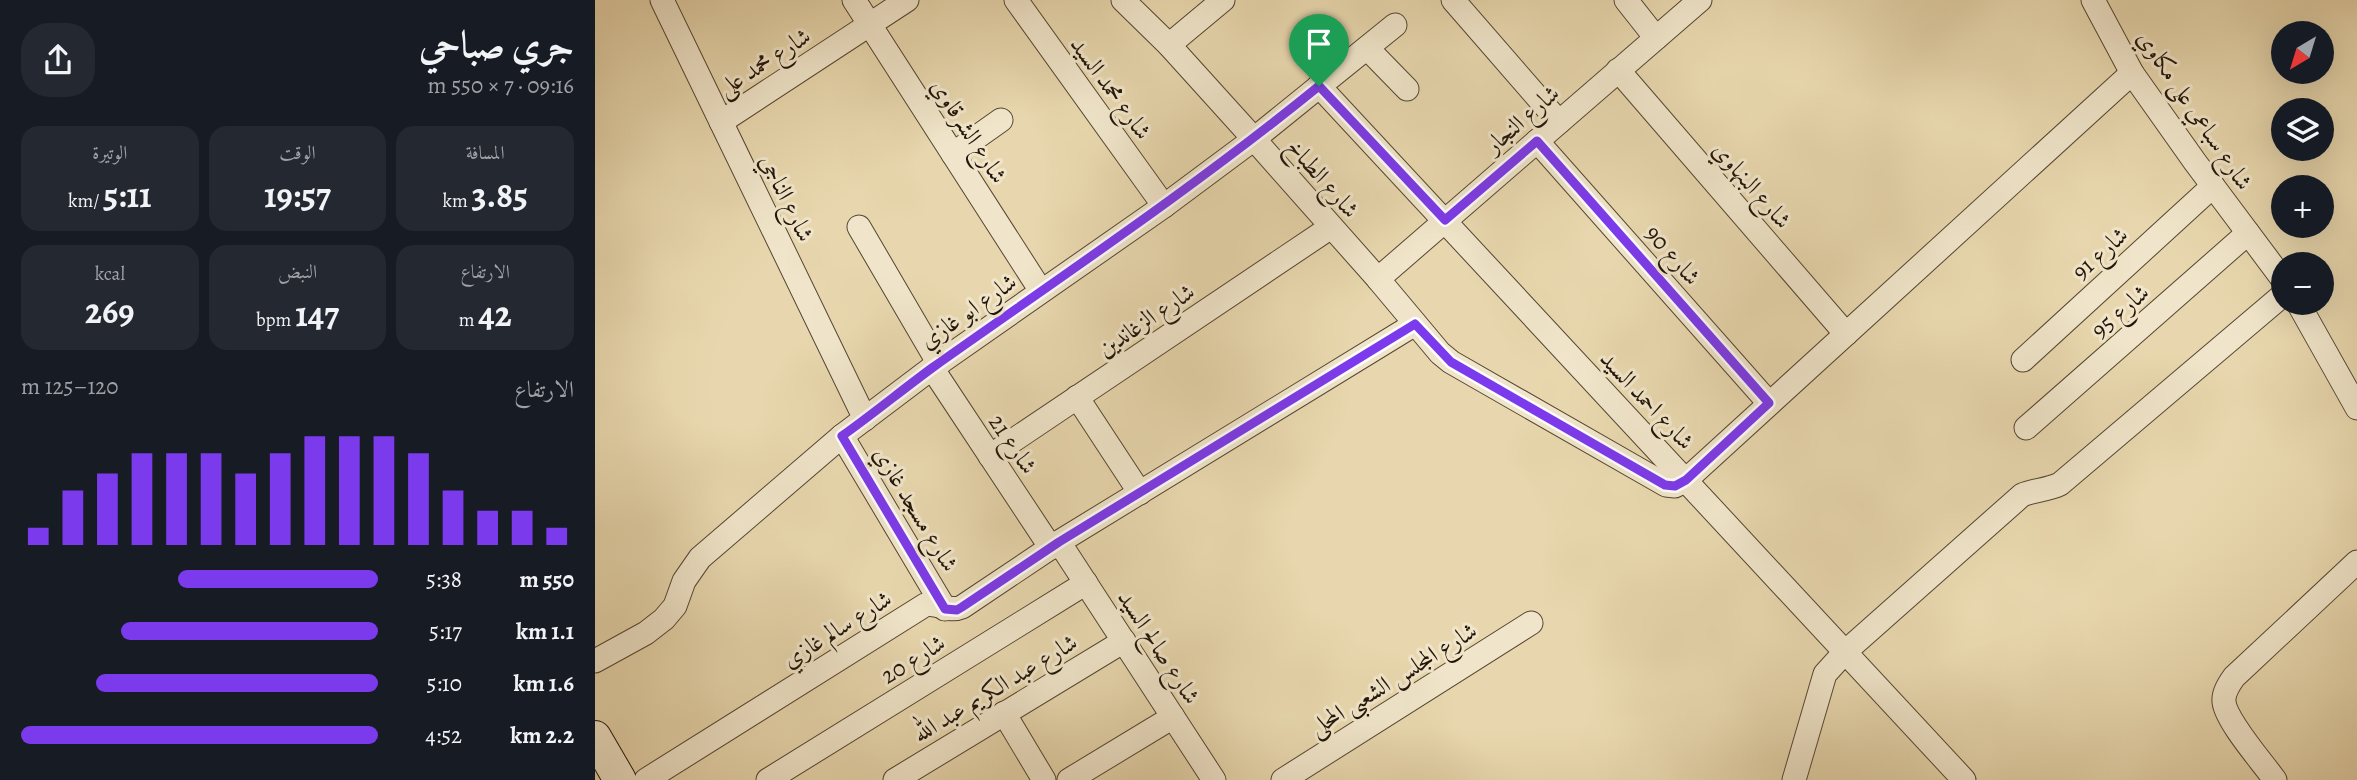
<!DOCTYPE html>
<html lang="ar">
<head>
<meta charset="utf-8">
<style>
	:root { --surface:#171b24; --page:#242831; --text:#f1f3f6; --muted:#9ea1a6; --accent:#7c3aed }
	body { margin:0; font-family:Alegreya,Amiri,serif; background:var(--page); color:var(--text); direction:rtl; height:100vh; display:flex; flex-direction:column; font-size:26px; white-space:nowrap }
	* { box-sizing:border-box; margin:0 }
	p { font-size:23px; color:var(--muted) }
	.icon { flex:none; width:38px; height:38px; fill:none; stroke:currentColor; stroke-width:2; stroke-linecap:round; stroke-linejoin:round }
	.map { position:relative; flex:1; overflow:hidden; direction:ltr }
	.side { display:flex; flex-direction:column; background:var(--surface); width:595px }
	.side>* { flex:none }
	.needle { width:46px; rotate:218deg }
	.buttons { position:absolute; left:1676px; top:21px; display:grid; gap:14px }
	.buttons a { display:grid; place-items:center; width:63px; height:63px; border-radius:50%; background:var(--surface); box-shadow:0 7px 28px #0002; font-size:35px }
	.pin { position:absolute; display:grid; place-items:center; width:60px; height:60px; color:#fff; margin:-72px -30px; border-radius:50% 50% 50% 0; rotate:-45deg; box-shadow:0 0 7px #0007 }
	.pin .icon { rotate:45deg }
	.round { display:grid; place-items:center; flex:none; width:74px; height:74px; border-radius:28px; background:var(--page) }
	.summary { display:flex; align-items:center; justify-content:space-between; height:119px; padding:0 21px }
	h1 { font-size:38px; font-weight:700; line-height:52px }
	.stats { display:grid; grid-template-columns:repeat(3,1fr); gap:10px; height:119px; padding:7px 21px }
	.stats div { display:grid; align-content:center; border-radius:18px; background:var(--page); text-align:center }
	.stats b { font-size:35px; font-weight:700 }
	.stats small { font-size:19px; font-weight:400 }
	.stats p { font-size:19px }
	.chart { height:196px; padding:14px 21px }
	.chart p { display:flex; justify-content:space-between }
	.chart svg { width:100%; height:126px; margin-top:7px; stroke:var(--accent); stroke-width:6 }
	ul { padding:0 21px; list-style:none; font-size:23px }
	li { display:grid; grid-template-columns:112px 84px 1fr; align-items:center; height:52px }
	li i { height:18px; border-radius:9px; background:var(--accent) }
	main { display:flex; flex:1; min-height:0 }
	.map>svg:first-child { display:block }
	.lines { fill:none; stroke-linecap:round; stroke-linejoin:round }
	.minor-casing { stroke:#544632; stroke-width:25 }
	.secondary-casing { stroke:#221508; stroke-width:34 }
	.minor { stroke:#f0e5ca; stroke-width:23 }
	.secondary { stroke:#f0e5ca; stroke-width:32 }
	.route-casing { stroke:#fff; stroke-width:14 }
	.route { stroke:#7c3aed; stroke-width:9 }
	.labels { text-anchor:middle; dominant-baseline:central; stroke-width:6; stroke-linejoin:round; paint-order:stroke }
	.street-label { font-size:24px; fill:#221508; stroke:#f0e5ca }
</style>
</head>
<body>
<main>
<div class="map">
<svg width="1762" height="780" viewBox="0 0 1762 780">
	<rect width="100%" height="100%" fill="#e8d7ae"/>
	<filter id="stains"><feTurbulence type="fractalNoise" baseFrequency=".00286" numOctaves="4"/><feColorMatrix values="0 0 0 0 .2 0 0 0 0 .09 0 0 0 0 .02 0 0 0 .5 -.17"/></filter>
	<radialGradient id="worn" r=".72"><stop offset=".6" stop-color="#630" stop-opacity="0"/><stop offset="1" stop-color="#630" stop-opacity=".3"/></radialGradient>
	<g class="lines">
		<!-- minor casing -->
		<g class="minor-casing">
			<g id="minor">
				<polyline points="67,0 270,419"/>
				<polyline points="259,0 446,291"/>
				<polyline points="421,0 569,206"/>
				<polyline points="528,0 574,45 659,139 783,279 845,353 856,362 1071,485 1080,486 1091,480 1537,73"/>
				<polyline points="858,0 964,122"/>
				<polyline points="1031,0 1061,38"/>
				<polyline points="1498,0 1537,73 1600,162 1689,281"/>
				<polyline points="574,45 628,0"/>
				<polyline points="772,48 812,89"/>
				<polyline points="1023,70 1251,334"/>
				<polyline points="724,86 1369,780"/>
				<polyline points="126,122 312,0"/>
				<polyline points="942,141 1174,403"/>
				<polyline points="358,154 406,120"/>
				<polyline points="264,227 344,364"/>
				<polyline points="783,279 1105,0"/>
				<polyline points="1703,303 1762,408"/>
				<polyline points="1428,360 1618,186"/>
				<polyline points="337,368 456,548"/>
				<polyline points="482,397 545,493"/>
				<polyline points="1431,428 1653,233"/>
				<polyline points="247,436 350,609"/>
				<polyline points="395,456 736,227"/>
				<polyline points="464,542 619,780"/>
				<polyline points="0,661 51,633 69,619 80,606 89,581 105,558 247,436 337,368 569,206 659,139 800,25"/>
				<polyline points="409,713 449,780"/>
				<path d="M51 780 330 605C344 602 353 613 367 607L464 542 820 324"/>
				<polyline points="173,780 491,583"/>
				<polyline points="300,780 529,641"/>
				<polyline points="474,780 578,717"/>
				<polyline points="688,780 936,623"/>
				<path d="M1199 780 1230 674 1250 652 1427 495C1439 490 1453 490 1465 484L1689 294"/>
				<path d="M1680 780C1668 763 1631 721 1629 702 1628 693 1634 684 1639 677L1762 562"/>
			</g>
		</g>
		<!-- secondary casing -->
		<g class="secondary-casing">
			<polyline id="secondary" points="0,737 25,780"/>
		</g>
		<!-- minor -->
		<use href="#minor" class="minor"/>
		<!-- secondary -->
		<use href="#secondary" class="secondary"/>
	</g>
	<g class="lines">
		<!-- route casing -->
		<g class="route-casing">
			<path id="route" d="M724 86 850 220 942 141 1174 403 1091 480 1080 486 1070 485 856 362 820 324 464 542 367 607 362 610 350 609 247 436C278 414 307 390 337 368 467 276 600 187 724 86Z"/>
		</g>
		<!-- route -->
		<use href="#route" class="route"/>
	</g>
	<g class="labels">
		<!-- street labels -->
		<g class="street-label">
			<text transform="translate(169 62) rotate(-33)">شارع محمد على</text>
			<text transform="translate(516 88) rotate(54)">شارع محمد السيد</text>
			<text transform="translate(1600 110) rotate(56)">شارع سباعي على مكاوي</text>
			<text transform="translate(927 119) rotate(-41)">شارع النجار</text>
			<text transform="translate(374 131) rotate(57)">شارع الشرقاوي</text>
			<text transform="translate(728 178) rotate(49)">شارع الطباخ</text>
			<text transform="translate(1157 185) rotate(49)">شارع البنهاوي</text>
			<text transform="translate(192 198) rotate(64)">شارع الناجي</text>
			<text transform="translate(1505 253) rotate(-42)">شارع 91</text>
			<text transform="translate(1078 255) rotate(49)">شارع 90</text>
			<text transform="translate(373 311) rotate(-35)">شارع ابو غازي</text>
			<text transform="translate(1525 311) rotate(-41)">شارع 95</text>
			<text transform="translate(551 320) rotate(-34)">شارع الزغاندين</text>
			<text transform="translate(1052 400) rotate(47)">شارع احمد السيد</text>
			<text transform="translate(418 444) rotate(56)">شارع 21</text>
			<text transform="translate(321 509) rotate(59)">شارع مسجد غازي</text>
			<text transform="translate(242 629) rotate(-32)">شارع سالم غازي</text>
			<text transform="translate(564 647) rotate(57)">شارع صالح السيد</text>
			<text transform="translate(318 659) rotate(-32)">شارع 20</text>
			<text transform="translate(798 679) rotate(-32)">شارع المجلس الشعبى المحلى</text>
			<text transform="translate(400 688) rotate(-31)">شارع عبد الكريم عبد الله</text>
		</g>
	</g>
	<rect width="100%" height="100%" filter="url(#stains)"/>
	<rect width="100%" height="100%" fill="url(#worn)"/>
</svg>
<div class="buttons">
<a><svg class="needle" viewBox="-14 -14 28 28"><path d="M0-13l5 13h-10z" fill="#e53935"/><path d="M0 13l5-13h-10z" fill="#9ea1a6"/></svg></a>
<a><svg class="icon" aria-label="layers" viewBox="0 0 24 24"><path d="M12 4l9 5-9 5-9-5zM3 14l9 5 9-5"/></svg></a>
<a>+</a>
<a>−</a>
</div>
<div class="pin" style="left:724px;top:86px;background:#1e9e55"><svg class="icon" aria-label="arrive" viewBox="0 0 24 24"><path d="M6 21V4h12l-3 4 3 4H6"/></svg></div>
</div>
<section class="side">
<div class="summary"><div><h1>جري صباحي</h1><p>09:16 · 7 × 550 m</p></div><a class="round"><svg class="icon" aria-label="share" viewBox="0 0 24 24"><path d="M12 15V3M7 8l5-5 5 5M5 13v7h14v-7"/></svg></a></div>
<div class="stats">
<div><p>المسافة</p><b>3.85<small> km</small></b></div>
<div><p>الوقت</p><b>19:57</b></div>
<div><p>الوتيرة</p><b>5:11<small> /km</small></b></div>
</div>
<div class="stats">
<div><p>الارتفاع</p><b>42<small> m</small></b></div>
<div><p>النبض</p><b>147<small> bpm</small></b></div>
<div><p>kcal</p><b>269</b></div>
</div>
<div class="chart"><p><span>الارتفاع</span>120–125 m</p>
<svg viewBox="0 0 160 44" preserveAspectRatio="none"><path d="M5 44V38M15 44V25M25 44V19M35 44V12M45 44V12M55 44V12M65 44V19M75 44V12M85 44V6M95 44V6M105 44V6M115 44V12M125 44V25M135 44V32M145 44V32M155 44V38"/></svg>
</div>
<ul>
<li><b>550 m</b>5:38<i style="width:56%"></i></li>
<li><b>1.1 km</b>5:17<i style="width:72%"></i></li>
<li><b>1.6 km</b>5:10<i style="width:79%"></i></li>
<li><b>2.2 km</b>4:52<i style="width:100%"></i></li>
</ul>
</section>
</main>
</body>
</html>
